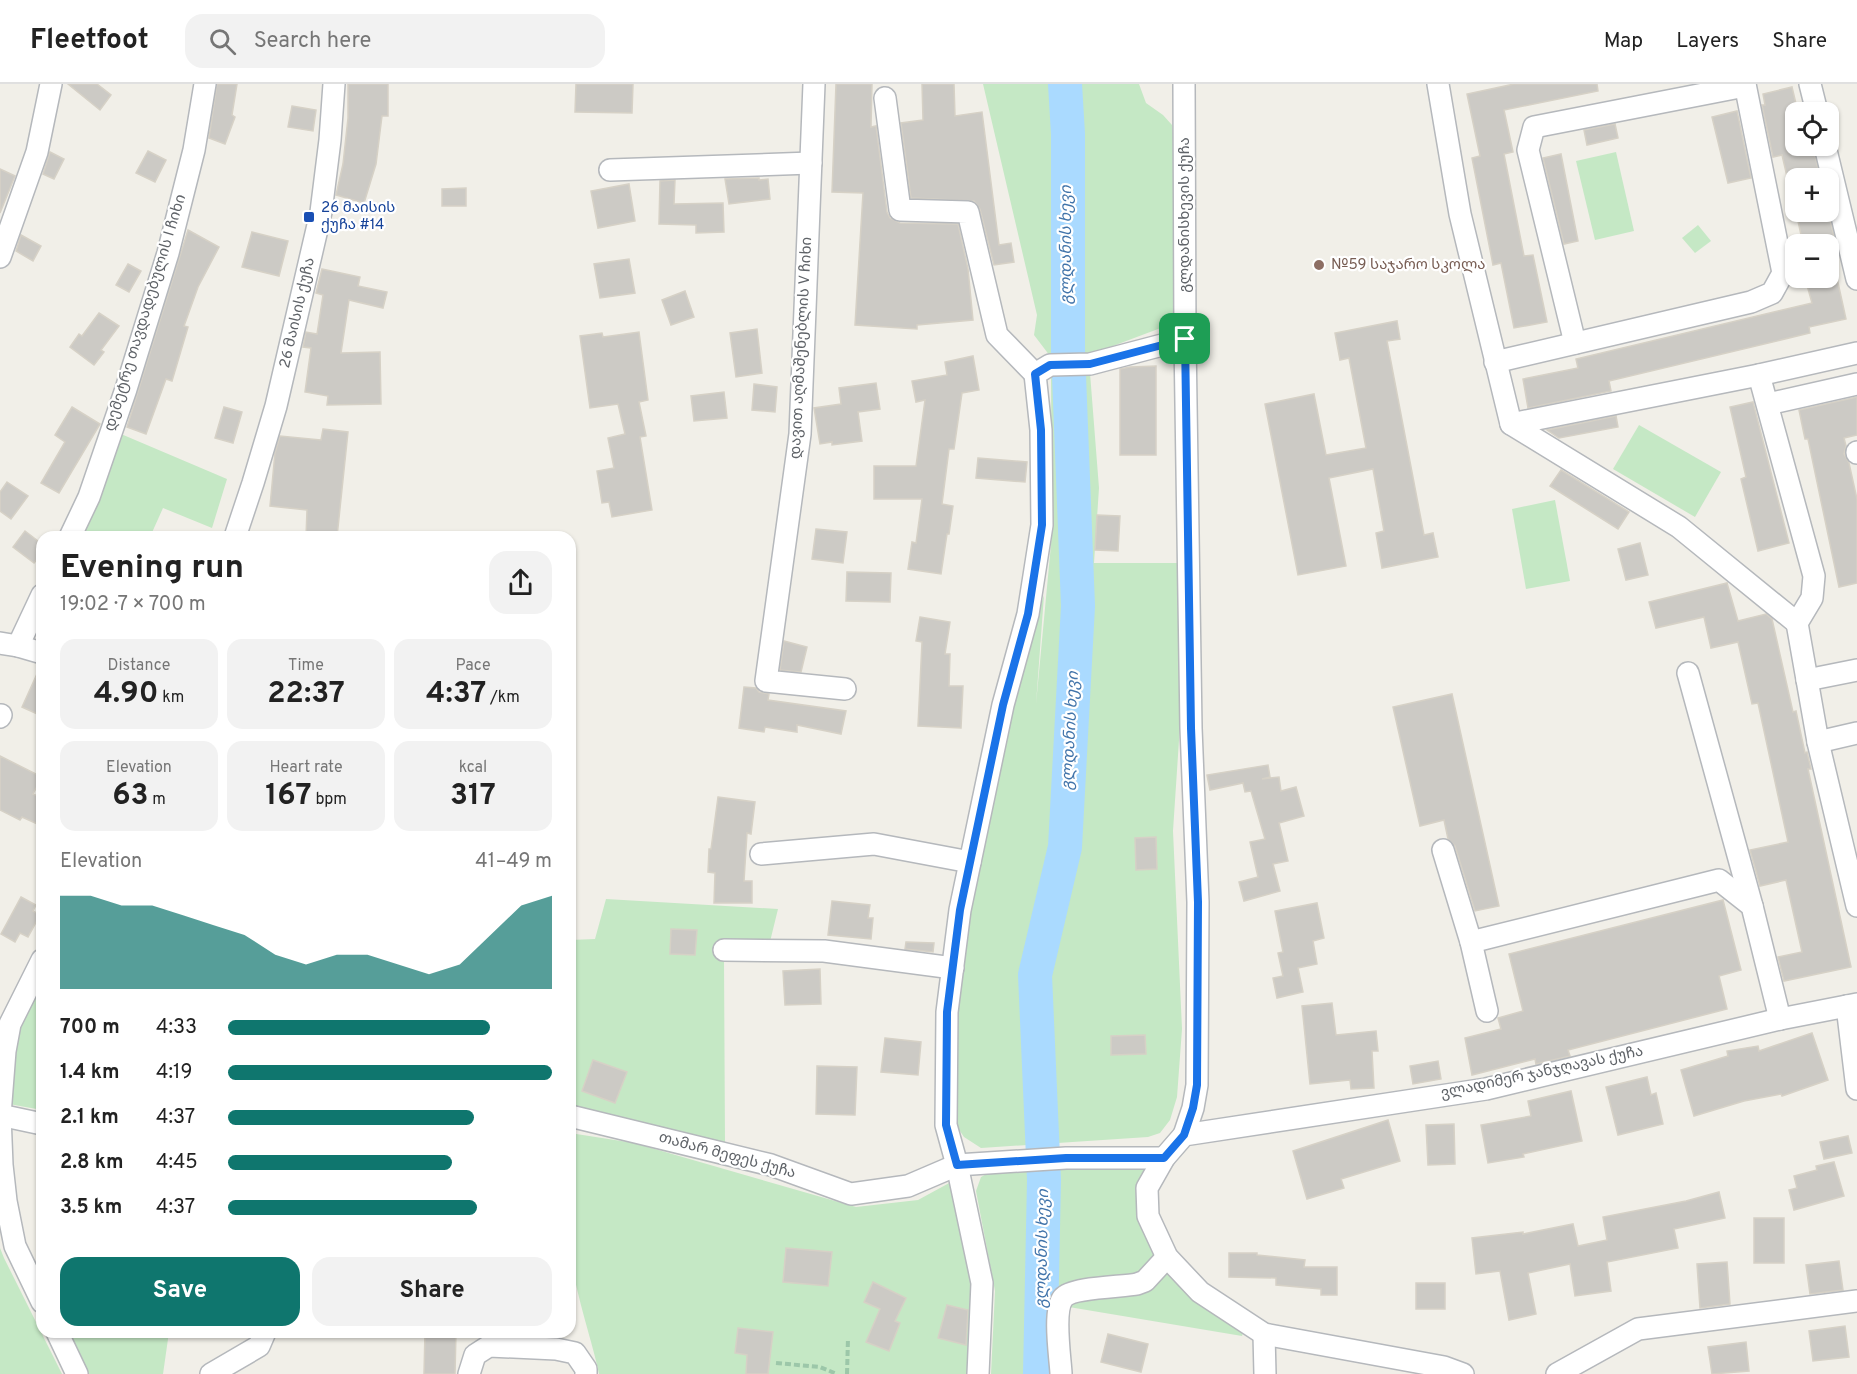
<!DOCTYPE html>
<html lang="en">
<head>
<meta charset="utf-8">
<style>
	:root { --surface:#fff; --page:#f2f2f2; --text:#222; --muted:#767676; --line:#e0e0e0; --accent:#0f766e }
	body { margin:0; font-family:Overpass,"Noto Sans Georgian",sans-serif; background:var(--page); color:var(--text); height:100vh; display:flex; flex-direction:column; font-size:22px; white-space:nowrap }
	* { box-sizing:border-box; margin:0 }
	p { font-size:20px; color:var(--muted) }
	.icon { flex:none; width:33px; height:33px; fill:none; stroke:currentColor; stroke-width:2; stroke-linecap:round; stroke-linejoin:round }
	.map { position:relative; flex:1; overflow:hidden }
	.drawer { position:absolute; left:36px; top:447px; width:540px; height:807px; display:flex; flex-direction:column; background:var(--surface); border-radius:18px; box-shadow:0 2px 4px #0004 }
	.drawer>* { flex:none }
	.tools { position:absolute; left:1785px; top:18px; display:grid; gap:12px }
	.tools a { display:grid; place-items:center; width:54px; height:54px; border-radius:12px; background:var(--surface); box-shadow:0 2px 4px #0004; font-size:30px }
	.pin { position:absolute; display:grid; place-items:center; width:51px; height:51px; color:#fff; margin:-26px; border-radius:12px; box-shadow:0 3px 9px #0006 }
	.round { display:grid; place-items:center; flex:none; width:63px; height:63px; border-radius:18px; background:var(--page) }
	.head { display:flex; align-items:center; justify-content:space-between; height:102px; padding:0 24px }
	h1 { font-size:33px; font-weight:700; line-height:45px }
	.stats { display:grid; grid-template-columns:repeat(3,1fr); gap:9px; height:102px; padding:6px 24px }
	.stats div { display:grid; align-content:center; border-radius:15px; background:var(--page); text-align:center }
	.stats b { font-size:30px; font-weight:700 }
	.stats small { font-size:16px; font-weight:400 }
	.stats p { font-size:16px }
	.chart { height:168px; padding:12px 24px }
	.chart p { display:flex; justify-content:space-between }
	.chart svg { width:100%; height:108px; margin-top:6px; fill:var(--accent); opacity:.7 }
	.cta { display:flex; gap:12px; margin-top:auto; padding:12px 24px }
	.cta a { flex:1; height:69px; border-radius:18px; background:var(--accent); color:#fff; font-size:24px; font-weight:700; line-height:69px; text-align:center }
	.cta a+a { background:var(--page); color:var(--text) }
	ul { padding:0 24px; list-style:none; font-size:20px }
	li { display:grid; grid-template-columns:96px 72px 1fr; align-items:center; height:45px }
	li i { height:15px; border-radius:8px; background:var(--accent) }
	header { display:flex; align-items:center; gap:36px; box-sizing:border-box; height:84px; padding:0 30px; background:var(--surface); border-bottom:2px solid var(--line) }
	header strong { font-size:28px }
	nav { display:flex; gap:33px; margin-inline-start:auto; font-size:21px }
	.search { width:420px; height:54px; background:var(--page); display:flex; align-items:center; gap:15px; box-sizing:border-box; padding:0 21px; border-radius:18px; color:var(--muted); font-size:22px }
	.map>svg:first-child { display:block }
	.green { fill:#c5e8c5 }
	.lines { fill:none; stroke-linecap:round; stroke-linejoin:round }
	.river { stroke:#aadaff; stroke-width:34 }
	.building { fill:#cccac5; stroke:#d6d1c6; stroke-width:1.5 }
	.minor-casing { stroke:#b5b8bc; stroke-width:24 }
	.path { stroke:#9cc7a9; stroke-width:4; stroke-dasharray:6 3; stroke-linecap:butt }
	.minor { stroke:#fff; stroke-width:21 }
	.route-casing { stroke:#fff; stroke-width:12 }
	.route { stroke:#1a73e8; stroke-width:8 }
	.transit-dot { fill:#1a4fb4; stroke:#fff; stroke-width:2 }
	.education-dot { fill:#8d6e63; stroke:#fff; stroke-width:2 }
	.labels { text-anchor:middle; dominant-baseline:central; stroke-width:4.5; stroke-linejoin:round; paint-order:stroke }
	.transit-label { font-size:15px; fill:#164399; stroke:#fff; text-anchor:start }
	.street-label { font-size:15px; fill:#5f6368; stroke:#fff }
	.education-label { font-size:15px; fill:#785e54; stroke:#fff; text-anchor:start }
	.water-label { font-size:16px; font-style:italic; fill:#4174aa; stroke:#fff }
</style>
</head>
<body>
<header>
<strong>Fleetfoot</strong>
<div class="search"><svg class="icon" aria-label="search" viewBox="0 0 24 24"><circle cx="10" cy="10" r="6"/><path d="M15 15l6 6"/></svg>Search here</div>
<nav><a>Map</a><a>Layers</a><a>Share</a></nav>
</header>
<div class="map">
<svg width="1857" height="1290" viewBox="0 0 1857 1290">
	<rect width="100%" height="100%" fill="#f1efe8"/>
	<!-- green -->
	<g class="green">
		<polygon points="983,0 1139,0 1146,19 1163,31 1172,41 1174,58 1174,239 1089,271 1050,272 1034,251 1037,231"/>
		<polygon points="1616,68 1634,147 1595,156 1576,77"/>
		<polygon points="1698,141 1711,157 1695,169 1682,154"/>
		<polygon points="1090,289 1099,404 1094,479 1179,479 1180,641 1173,747 1182,945 1177,1013 1170,1036 1160,1049 1148,1053 981,1064 964,1053 954,1038 956,920 969,808 1009,619 1044,511 1036,620 1052,450 1051,291"/>
		<polygon points="1639,341 1721,388 1695,433 1613,385"/>
		<polygon points="121,350 227,395 212,444 163,424 150,453 80,453"/>
		<polygon points="1555,416 1570,497 1526,505 1512,425"/>
		<polygon points="606,815 778,825 766,874 724,875 725,1059 630,1039 570,1021 570,856 595,855"/>
		<polygon points="42,906 42,1026 9,1020 11,957 36,910"/>
		<path d="M570 1049 634 1059 856 1123 918 1116 951 1098 979 1225 974 1290H599C593 1255 556 1158 575 1131L570 1126Z"/>
		<polygon points="1147,1081 1136,1106 1140,1140 1154,1162 1244,1246 1242,1252 1051,1220 1049,1290 991,1290 995,1207 976,1107 981,1093 992,1087"/>
		<polygon points="0,1164 4,1174 62,1290 0,1290"/>
		<polygon points="62,1248 169,1248 163,1290 84,1290"/>
	</g>
	<g class="lines">
		<!-- river -->
		<polyline class="river" points="1040,1290 1044,1096 1035,891 1065,763 1078,522 1068,266 1068,50 1065,0"/>
	</g>
	<!-- building -->
	<g class="building">
		<polygon points="68,0 97,0 111,11 100,26"/>
		<polygon points="217,0 237,0 232,31 235,33 225,60 209,54"/>
		<polygon points="348,0 388,0 388,32 382,32 376,80 364,119 336,111 343,80 348,34"/>
		<polygon points="576,0 633,0 632,29 575,28"/>
		<polygon points="836,0 872,0 871,43 876,42 887,128 890,134 900,139 958,140 968,185 973,236 917,241 917,245 855,241 863,109 832,108"/>
		<polygon points="922,0 954,0 955,32 982,28 999,161 1011,159 1014,178 994,181 980,125 974,117 911,114 901,39 923,36"/>
		<polygon points="1514,0 1597,0 1598,7 1504,26 1513,68 1504,70 1524,172 1533,171 1547,238 1514,244 1501,179 1493,181 1472,74 1480,72 1467,10"/>
		<polygon points="1792,3 1798,28 1796,28 1796,62 1813,62 1820,94 1796,94 1796,101 1789,101 1782,71 1773,73 1762,21 1765,21 1763,10"/>
		<polygon points="292,22 316,26 313,47 288,43"/>
		<polygon points="1737,27 1751,94 1728,99 1712,33"/>
		<polygon points="1615,40 1618,54 1587,61 1584,46"/>
		<polygon points="148,67 166,76 155,98 136,89"/>
		<polygon points="50,68 64,75 54,95 43,90"/>
		<polygon points="1561,70 1578,157 1564,160 1543,74"/>
		<polygon points="0,85 15,92 0,129"/>
		<polygon points="759,94 759,96 768,95 770,115 729,120 725,95"/>
		<polygon points="675,96 674,120 723,119 724,148 696,149 696,141 659,140 660,97"/>
		<polygon points="629,100 635,137 598,144 591,107"/>
		<polygon points="466,104 466,122 442,122 442,105"/>
		<polygon points="1796,128 1828,128 1836,160 1803,160"/>
		<polygon points="188,146 219,163 198,203 184,242 188,243 172,297 166,295 146,350 127,343"/>
		<polygon points="252,148 288,157 279,192 242,183"/>
		<polygon points="21,151 41,162 33,177 16,167"/>
		<polygon points="629,175 635,209 600,214 594,180"/>
		<polygon points="128,180 141,187 129,208 116,201"/>
		<polygon points="322,185 360,193 358,202 387,208 383,224 349,216 341,269 380,268 381,320 327,321 328,312 305,308 311,264 303,263 306,248 317,250 323,211 316,209"/>
		<polygon points="1805,194 1837,194 1846,235 1809,243 1810,249 1609,297 1611,307 1528,324 1523,295 1578,284 1576,275 1812,219"/>
		<polygon points="685,207 694,233 671,241 662,216"/>
		<polygon points="99,229 119,242 101,266 104,268 94,281 70,263 79,250 82,252"/>
		<polygon points="1397,237 1400,255 1387,257 1424,451 1433,449 1438,473 1382,484 1376,449 1384,447 1373,385 1329,394 1346,482 1298,491 1265,320 1314,310 1326,371 1366,364 1349,274 1340,276 1335,249"/>
		<polygon points="757,245 762,289 736,293 730,249"/>
		<polygon points="639,248 648,316 639,318 646,352 640,353 652,426 612,433 609,418 602,419 597,387 614,384 608,354 625,350 618,320 590,324 580,252 602,249 603,253"/>
		<polygon points="973,272 979,306 962,309 954,365 949,365 942,420 953,422 949,450 947,450 941,490 908,485 912,458 916,459 922,415 874,415 874,382 916,382 925,316 916,318 912,297 947,291 945,278"/>
		<polygon points="1156,282 1156,371 1120,371 1120,285 1130,283"/>
		<polygon points="876,299 880,325 858,328 862,357 832,361 832,358 820,360 814,324 841,320 839,304"/>
		<polygon points="754,300 777,303 775,328 752,326"/>
		<polygon points="724,308 727,334 694,337 691,312"/>
		<polygon points="1857,313 1857,351 1844,354 1846,362 1844,370 1849,379 1857,415 1857,499 1839,503 1808,355 1805,355 1799,326"/>
		<polygon points="1753,318 1789,459 1758,467 1741,395 1746,393 1730,323"/>
		<polygon points="72,323 100,340 59,409 41,399 65,358 55,351"/>
		<polygon points="224,323 242,328 233,359 215,354"/>
		<polygon points="1616,332 1618,343 1559,354 1547,346"/>
		<polygon points="323,345 348,348 337,453 306,453 307,426 270,422 275,369 280,352 321,356"/>
		<polygon points="978,374 1027,378 1025,398 976,394"/>
		<polygon points="1561,386 1629,428 1618,445 1550,402"/>
		<polygon points="7,398 28,412 11,435 0,427 0,408"/>
		<polygon points="1097,431 1120,432 1118,467 1095,466"/>
		<polygon points="816,445 847,448 843,479 812,475"/>
		<polygon points="25,447 42,460 42,469 34,479 13,463"/>
		<polygon points="1640,459 1648,491 1626,496 1618,465"/>
		<polygon points="847,488 891,489 890,518 846,517"/>
		<polygon points="1727,499 1738,537 1766,530 1772,535 1793,628 1796,627 1805,669 1807,668 1811,685 1808,685 1851,883 1784,897 1778,873 1802,868 1786,796 1760,802 1750,766 1788,758 1758,619 1752,620 1738,558 1711,564 1704,533 1656,544 1649,518"/>
		<polygon points="920,533 950,538 945,570 950,570 949,602 963,602 961,644 918,642 922,558 916,557"/>
		<polygon points="784,557 807,563 801,588 780,586"/>
		<polygon points="41,581 42,581 42,632 22,623"/>
		<polygon points="744,603 756,604 759,608 769,610 768,616 846,627 841,650 797,641 797,648 765,643 764,648 739,644"/>
		<polygon points="1452,610 1499,822 1475,827 1455,762 1448,755 1444,736 1420,742 1393,623"/>
		<polygon points="0,672 42,693 33,710 42,714 42,742 22,733 20,736 0,726"/>
		<polygon points="1268,681 1270,693 1262,695 1279,693 1281,707 1296,703 1304,732 1279,739 1288,777 1273,780 1280,807 1244,817 1239,798 1258,793 1250,758 1265,755 1251,707 1245,708 1243,699 1210,706 1207,691"/>
		<polygon points="718,713 755,718 751,750 747,749 744,797 752,797 752,819 714,819 715,789 708,788 709,765 711,765"/>
		<polygon points="1156,753 1157,785 1136,786 1135,754"/>
		<polygon points="21,813 36,821 33,827 40,831 28,853 20,849 15,858 1,850"/>
		<polygon points="1723,816 1741,886 1719,892 1727,925 1568,966 1570,972 1536,980 1535,975 1472,991 1465,954 1501,945 1498,934 1523,927 1509,870"/>
		<polygon points="832,817 870,821 868,834 873,834 871,855 828,851"/>
		<polygon points="1317,819 1324,854 1313,857 1317,880 1298,884 1303,908 1277,914 1273,894 1283,892 1278,869 1283,868 1275,827"/>
		<polygon points="671,845 697,846 695,871 670,870"/>
		<polygon points="906,858 934,859 933,868 905,865"/>
		<polygon points="820,885 821,920 785,921 783,887"/>
		<polygon points="1332,919 1336,951 1376,947 1378,967 1372,967 1374,1004 1351,1005 1350,996 1310,1000 1302,922"/>
		<polygon points="1812,949 1828,996 1782,1012 1781,1010 1744,1017 1694,1032 1681,986 1728,972 1727,967 1758,962 1759,967"/>
		<polygon points="1145,951 1146,970 1111,971 1111,952"/>
		<polygon points="885,954 921,958 918,991 881,988"/>
		<polygon points="593,976 627,988 615,1019 582,1007"/>
		<polygon points="1438,977 1441,995 1413,1000 1410,982"/>
		<polygon points="817,982 857,983 855,1031 816,1030"/>
		<polygon points="1647,993 1651,1011 1656,1009 1663,1040 1618,1051 1606,1003"/>
		<polygon points="1571,1007 1582,1057 1523,1070 1524,1073 1488,1079 1481,1041 1531,1032 1528,1017"/>
		<polygon points="1388,1036 1400,1077 1341,1095 1344,1104 1307,1115 1293,1067"/>
		<polygon points="1454,1040 1455,1080 1428,1081 1426,1041"/>
		<polygon points="1848,1052 1852,1069 1824,1075 1820,1058"/>
		<polygon points="1834,1078 1844,1112 1794,1126 1789,1106 1797,1104 1794,1092 1817,1086 1816,1082"/>
		<polygon points="1719,1108 1725,1134 1674,1145 1678,1164 1607,1178 1611,1207 1575,1212 1570,1180 1528,1189 1536,1230 1509,1236 1500,1187 1476,1190 1472,1154 1523,1148 1523,1150 1573,1140 1578,1162 1607,1156 1603,1133 1686,1117"/>
		<rect x="1754" y="1134" width="30" height="45"/>
		<polygon points="786,1164 832,1168 828,1202 783,1198"/>
		<polygon points="1229,1169 1257,1169 1257,1171 1305,1176 1304,1183 1337,1183 1337,1211 1321,1211 1321,1205 1276,1201 1276,1194 1229,1193"/>
		<polygon points="1839,1177 1843,1206 1810,1210 1806,1181"/>
		<polygon points="1727,1178 1730,1220 1700,1224 1697,1180"/>
		<polygon points="873,1198 906,1214 895,1237 900,1239 889,1267 866,1258 880,1225 864,1218"/>
		<rect x="1416" y="1199" width="29" height="26"/>
		<polygon points="947,1221 968,1226 966,1261 938,1254"/>
		<polygon points="1845,1242 1849,1273 1813,1277 1809,1247"/>
		<polygon points="738,1244 773,1248 768,1290 746,1290 747,1271 735,1269"/>
		<polygon points="425,1248 456,1248 455,1290 424,1290"/>
		<polygon points="1108,1250 1148,1260 1141,1288 1101,1278"/>
		<polygon points="1746,1258 1749,1287 1712,1290 1708,1263"/>
	</g>
	<g class="lines">
		<!-- minor casing -->
		<g class="minor-casing">
			<g id="minor">
				<polyline points="814,0 800,350 766,597 845,605"/>
				<polyline points="1438,0 1460,130 1511,340 1679,443 1797,539"/>
				<polyline points="1810,0 1817,28"/>
				<polyline points="885,14 900,126 968,128 997,251 1035,290"/>
				<polyline points="1825,62 1857,195"/>
				<polyline points="610,86 811,79"/>
				<polyline points="0,173 37,68 51,0"/>
				<polyline points="1575,259 1528,66 1534,43 1745,2"/>
				<polyline points="1495,278 1751,218 1772,209 1783,189 1745,0"/>
				<polyline points="1759,291 1857,269"/>
				<polyline points="1768,320 1857,300"/>
				<polyline points="1511,340 1759,291 1814,492 1812,514 1797,539 1818,658 1857,822"/>
				<polyline points="1857,368 1857,369"/>
				<polyline points="70,453 89,413 126,305 168,169 194,66 205,0"/>
				<polyline points="235,453 253,399 276,322 321,128 330,56 334,0"/>
				<polyline points="0,559 18,562 42,569"/>
				<polyline points="18,562 42,511"/>
				<polyline points="1688,589 1752,822"/>
				<polyline points="1807,596 1857,586"/>
				<polyline points="0,633 1,631"/>
				<polyline points="1818,658 1857,649"/>
				<polyline points="1443,766 1471,858"/>
				<polyline points="761,770 874,760 970,778"/>
				<polyline points="724,866 824,867 953,884"/>
				<polyline points="42,876 10,940 5,967 0,1031 2,1081 6,1117 15,1162 42,1218"/>
				<polyline points="1847,922 1857,1005"/>
				<polyline points="1487,927 1471,858 1719,796 1752,822 1780,935"/>
				<polyline points="0,1031 42,1040"/>
				<polyline points="570,1032 771,1081 851,1110 908,1102 957,1081 1066,1074 1164,1074"/>
				<polyline points="1184,1051 1193,1024 1197,1001 1198,818 1191,644 1185,255 1184,0"/>
				<polyline points="57,1248 77,1290"/>
				<polyline points="1264,1250 1265,1290"/>
				<path d="M1061 1289C1060 1272 1053 1227 1063 1214 1072 1203 1122 1203 1137 1200L1145 1197 1167 1173"/>
				<polyline points="211,1290 259,1262 265,1248"/>
				<polyline points="469,1290 475,1271 489,1262 556,1265 575,1269 586,1285 586,1290"/>
				<polyline points="978,1290 982,1199 957,1081 946,1041 947,928 960,826 1003,621 1028,530 1042,441 1041,346 1035,290 1050,281 1090,280 1185,255"/>
				<polyline points="1463,1290 1444,1283 1264,1250 1200,1208 1167,1173 1148,1132 1147,1104 1164,1074 1184,1051 1486,1005 1780,935 1857,920"/>
				<polyline points="1557,1290 1638,1245 1857,1217"/>
			</g>
		</g>
		<!-- path -->
		<g class="path">
			<polyline points="776,1279 820,1283 837,1290"/>
			<polyline points="847,1290 848,1254"/>
		</g>
		<!-- minor -->
		<use href="#minor" class="minor"/>
	</g>
	<g class="lines">
		<!-- route casing -->
		<g class="route-casing">
			<polygon id="route" points="1185,255 1191,644 1198,818 1197,1001 1193,1024 1184,1051 1164,1074 1066,1074 957,1081 946,1041 947,928 960,826 1003,621 1028,530 1042,441 1041,346 1035,290 1050,281 1090,280"/>
		</g>
		<!-- route -->
		<use href="#route" class="route"/>
	</g>
	<!-- markers -->
	<rect class="transit-dot" x="303" y="127" width="12" height="12" rx="3"/>
	<circle class="education-dot" cx="1319" cy="181" r="6"/>
	<g class="labels">
		<!-- transit labels -->
		<g class="transit-label">
			<text x="321" y="124">26 მაისის<tspan x="321" dy="17">ქუჩა #14</tspan></text>
		</g>
		<!-- street labels -->
		<g class="street-label">
			<text transform="translate(1185 131) rotate(-90)">გლდანისხევის ქუჩა</text>
			<text transform="translate(146 229) rotate(-73)">დემეტრე თავდადებულის I ჩიხი</text>
			<text transform="translate(298 229) rotate(-77)">26 მაისის ქუჩა</text>
			<text transform="translate(802 264) rotate(-87)">დავით აღმაშენებლის V ჩიხი</text>
			<text transform="translate(1542 989) rotate(-12)">ვლადიმერ ჯანჯღავას ქუჩა</text>
			<text transform="translate(727 1072) rotate(15)">თამარ მეფეს ქუჩა</text>
		</g>
		<!-- education labels -->
		<g class="education-label">
			<text x="1331" y="181">№59 საჯარო სკოლა</text>
		</g>
		<!-- water labels -->
		<g class="water-label">
			<text transform="translate(1067 161) rotate(-90)">გლდანის ხევი</text>
			<text transform="translate(1071 647) rotate(-87)">გლდანის ხევი</text>
			<text transform="translate(1043 1165) rotate(-89)">გლდანის ხევი</text>
		</g>
	</g>
</svg>
<div class="tools">
<a><svg class="icon" aria-label="locate" viewBox="0 0 24 24"><circle cx="12" cy="12" r="6"/><path d="M12 2v4M12 18v4M2 12h4M18 12h4"/></svg></a>
<a>+</a>
<a>−</a>
</div>
<div class="pin" style="left:1185px;top:255px;background:#1e9e55"><svg class="icon" aria-label="arrive" viewBox="0 0 24 24"><path d="M6 21V4h12l-3 4 3 4H6"/></svg></div>
<section class="drawer">
<div class="head"><div><h1>Evening run</h1><p>19:02 · 7 × 700 m</p></div><a class="round"><svg class="icon" aria-label="share" viewBox="0 0 24 24"><path d="M12 15V3M7 8l5-5 5 5M5 13v7h14v-7"/></svg></a></div>
<div class="stats">
<div><p>Distance</p><b>4.90<small> km</small></b></div>
<div><p>Time</p><b>22:37</b></div>
<div><p>Pace</p><b>4:37<small> /km</small></b></div>
</div>
<div class="stats">
<div><p>Elevation</p><b>63<small> m</small></b></div>
<div><p>Heart rate</p><b>167<small> bpm</small></b></div>
<div><p>kcal</p><b>317</b></div>
</div>
<div class="chart"><p><span>Elevation</span>41–49 m</p>
<svg viewBox="0 0 160 44" preserveAspectRatio="none"><path d="M0 44V6L10 6L20 10L30 10L40 14L50 18L60 22L70 30L80 34L90 30L100 30L110 34L120 38L130 34L140 22L150 10L160 6V44z"/></svg>
</div>
<ul>
<li><b>700 m</b>4:33<i style="width:81%"></i></li>
<li><b>1.4 km</b>4:19<i style="width:100%"></i></li>
<li><b>2.1 km</b>4:37<i style="width:76%"></i></li>
<li><b>2.8 km</b>4:45<i style="width:69%"></i></li>
<li><b>3.5 km</b>4:37<i style="width:77%"></i></li>
</ul>
<div class="cta"><a>Save</a><a>Share</a></div>
</section>
</div>
</body>
</html>
